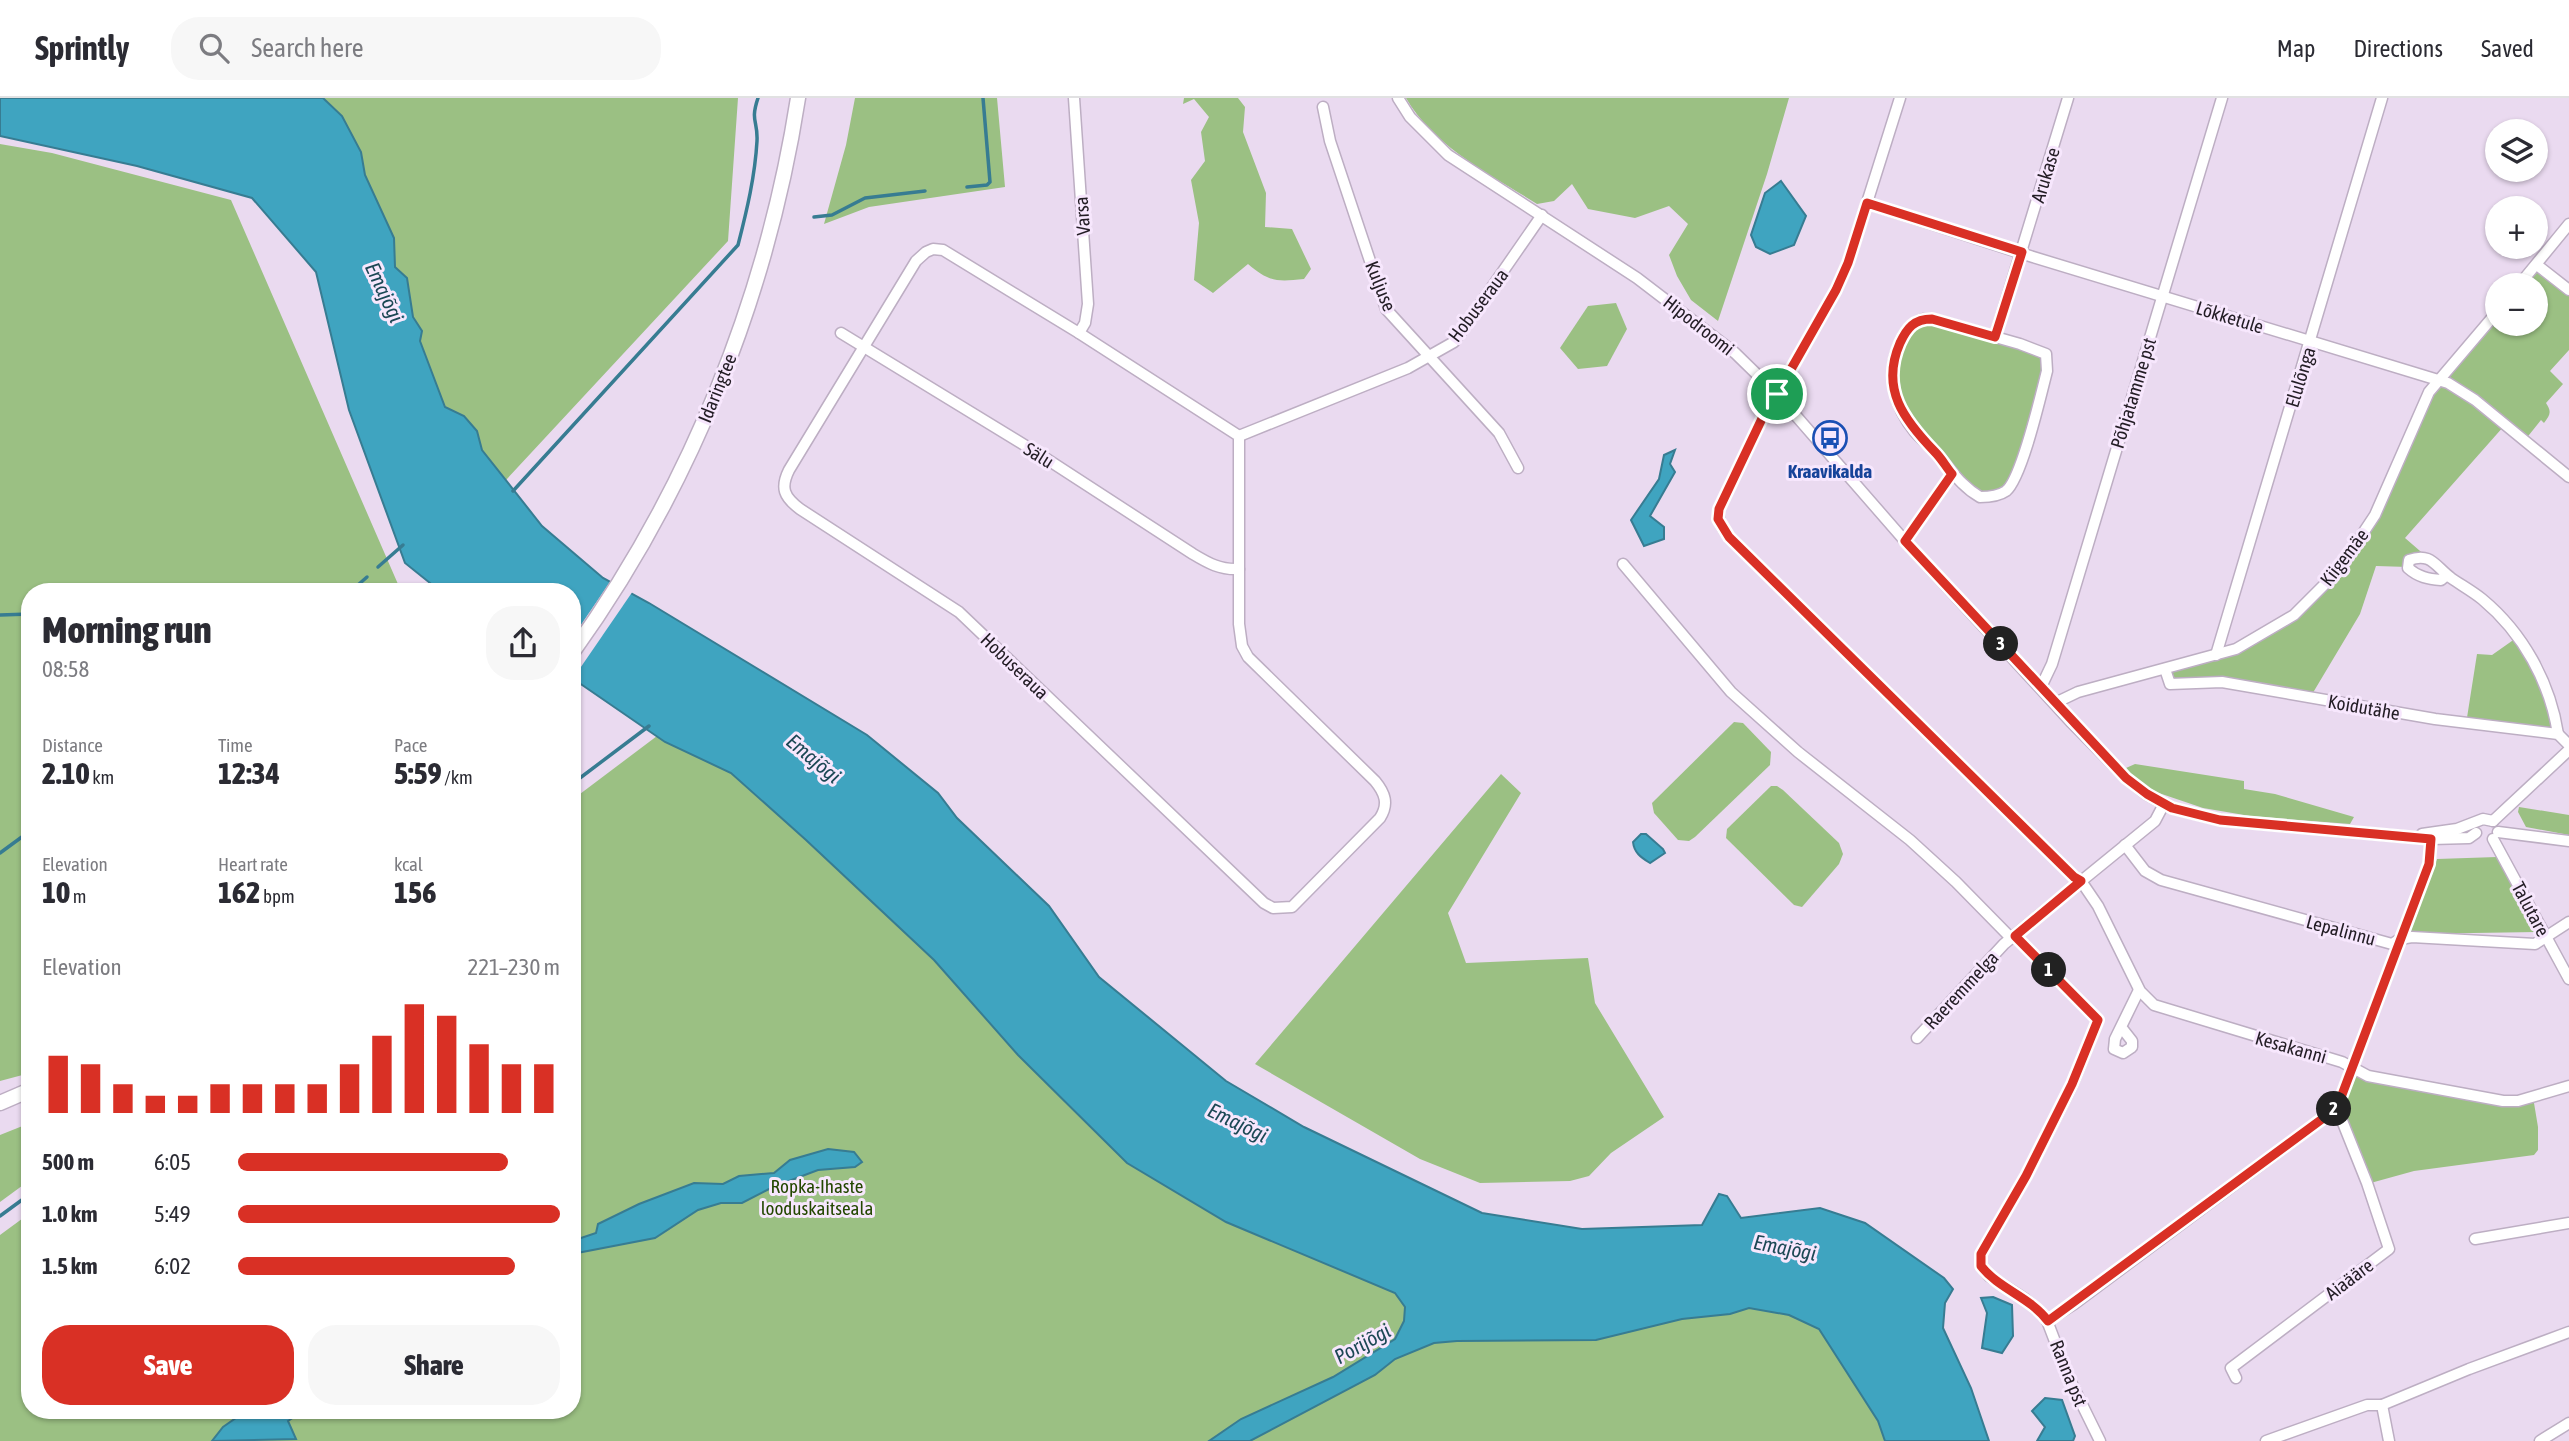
<!DOCTYPE html>
<html lang="en">
<head>
<meta charset="utf-8">
<style>
	:root { --surface:#fff; --page:#f7f7f7; --text:#2b2b33; --muted:#7c7c81; --line:#e1e1e2; --accent:#d93025 }
	body { margin:0; font-family:"Asap Condensed",sans-serif; background:var(--page); color:var(--text); height:100vh; display:flex; flex-direction:column; font-size:26px; white-space:nowrap }
	* { box-sizing:border-box; margin:0 }
	p { font-size:23px; color:var(--muted) }
	.icon { flex:none; width:38px; height:38px; fill:none; stroke:currentColor; stroke-width:2; stroke-linecap:round; stroke-linejoin:round }
	.map { position:relative; flex:1; overflow:hidden }
	.drawer { position:absolute; left:21px; top:485px; width:560px; height:836px; display:flex; flex-direction:column; background:var(--surface); border-radius:28px; box-shadow:0 2px 5px #0004 }
	.drawer>* { flex:none }
	.controls { position:absolute; left:2485px; top:21px; display:grid; gap:14px }
	.controls a { display:grid; place-items:center; width:63px; height:63px; border-radius:50%; background:var(--surface); box-shadow:0 2px 5px #0004; font-size:35px }
	.pin { position:absolute; display:grid; place-items:center; width:60px; height:60px; color:#fff; margin:-30px; border:4px solid #fff; border-radius:50%; box-shadow:0 2px 7px #0007 }
	.km { position:absolute; width:35px; height:35px; margin:-18px; border-radius:50%; background:#222; color:#fff; font-size:19px; line-height:35px; text-align:center }
	.round { display:grid; place-items:center; flex:none; width:74px; height:74px; border-radius:28px; background:var(--page) }
	.summary { display:flex; align-items:center; justify-content:space-between; height:119px; padding:0 21px }
	h1 { font-size:38px; font-weight:800; line-height:52px }
	.metrics { display:grid; grid-template-columns:repeat(3,1fr); gap:10px; height:119px; padding:7px 21px }
	.metrics div { display:grid; align-content:center }
	.metrics b { font-size:30px; font-weight:800 }
	.metrics small { font-size:19px; font-weight:400 }
	.metrics p { font-size:19px }
	.chart { height:196px; padding:14px 21px }
	.chart p { display:flex; justify-content:space-between }
	.chart svg { width:100%; height:126px; margin-top:7px; stroke:var(--accent); stroke-width:6 }
	.button { display:flex; gap:14px; margin-top:auto; padding:14px 21px }
	.button a { flex:1; height:80px; border-radius:28px; background:var(--accent); color:#fff; font-size:28px; font-weight:800; line-height:80px; text-align:center }
	.button a+a { background:var(--page); color:var(--text) }
	ul { padding:0 21px; list-style:none; font-size:23px }
	li { display:grid; grid-template-columns:112px 84px 1fr; align-items:center; height:52px }
	li i { height:18px; border-radius:9px; background:var(--accent) }
	header { display:flex; align-items:center; gap:42px; box-sizing:border-box; height:98px; padding:0 35px; background:var(--surface); border-bottom:2px solid var(--line) }
	header strong { font-size:33px }
	nav { display:flex; gap:38px; margin-inline-start:auto; font-size:24px }
	.search { width:490px; height:63px; background:var(--page); display:flex; align-items:center; gap:18px; box-sizing:border-box; padding:0 24px; border-radius:28px; color:var(--muted); font-size:26px }
	.map>svg:first-child { display:block }
	.green { fill:#9bc083 }
	.water { fill:#3fa4c0; stroke:#377c92; stroke-width:2 }
	.pier { fill:#eadaf0 }
	.lines { fill:none; stroke-linecap:round; stroke-linejoin:round }
	.stream { stroke:#377c92; stroke-width:3.5 }
	.minor-casing { stroke:#bdaec3; stroke-width:13 }
	.major-casing { stroke:#bdaec3; stroke-width:17 }
	.minor { stroke:#fff; stroke-width:10 }
	.major { stroke:#fff; stroke-width:14 }
	.route-casing { stroke:#fff; stroke-width:14 }
	.route { stroke:#d93025; stroke-width:9 }
	.labels { text-anchor:middle; dominant-baseline:central; stroke-width:6; stroke-linejoin:round; paint-order:stroke }
	.street-label { font-size:19px; fill:#231d25; stroke:#f7e7fd }
	.transit-label { font-size:19px; font-weight:bold; fill:#164399; stroke:#f7e7fd }
	.park-label { font-size:19px; fill:#234700; stroke:#f7e7fd }
	.water-label { font-size:21px; font-style:italic; fill:#1c4855; stroke:#f7e7fd }
</style>
</head>
<body>
<header>
<strong>Sprintly</strong>
<div class="search"><svg class="icon" aria-label="search" viewBox="0 0 24 24"><circle cx="10" cy="10" r="6"/><path d="M15 15l6 6"/></svg>Search here</div>
<nav><a>Map</a><a>Directions</a><a>Saved</a></nav>
</header>
<div class="map">
<svg width="2569" height="1343" viewBox="0 0 2569 1343">
	<rect width="100%" height="100%" fill="#eadaf0"/>
	<!-- green -->
	<g class="green">
		<polygon points="323,0 738,0 728,143 506,382 482,352 477,333 464,318 445,309 420,242 422,233 413,219 395,169 394,140 365,77 361,54"/>
		<polygon points="855,0 997,0 1005,89 869,109 824,126 846,47"/>
		<path d="M1184 0H1238L1245 9 1243 34 1266 95 1265 129 1292 131 1311 171 1304 181C1277 184 1269 184 1248 166L1213 195 1194 182 1199 125 1191 82 1205 63 1201 34 1209 19 1194 1 1183 6Z"/>
		<path d="M1406 0H1789L1767 76 1718 223 1691 202 1677 178 1669 157 1688 126 1669 108 1635 120 1588 111 1572 86 1554 103 1537 106C1490 76 1434 49 1406 0Z"/>
		<polygon points="0,46 52,55 231,102 401,493 30,494 30,975 0,983"/>
		<path d="M2536 166 2569 192V252L2550 273 2563 286 2546 305C2552 314 2550 317 2544 325L2541 322 2525 342 2442 280 2497 213V226H2536V187H2519Z"/>
		<polygon points="1616,205 1627,231 1607,268 1578,271 1560,250 1588,208"/>
		<polygon points="1928,223 2041,256 2046,269 2014,377 2001,391 1981,395 1960,380 1901,309 1896,262 1907,234"/>
		<polygon points="2440,284 2504,328 2405,440 2427,459 2416,459 2408,469 2376,468 2360,516 2311,598 2171,584 2168,573 2238,551 2340,477 2368,439 2431,297"/>
		<polygon points="2519,538 2540,570 2556,635 2466,626 2477,556 2492,557"/>
		<polygon points="1734,624 1743,625 1771,654 1770,667 1695,739 1689,743 1678,742 1654,715 1652,705"/>
		<polygon points="657,638 731,675 806,742 934,862 1018,957 1127,1064 1225,1124 1395,1195 1405,1209 1682,1221 1730,1216 1749,1210 1789,1217 1819,1231 1878,1323 1885,1343 0,1343 0,1137 30,1115 30,1312 572,1312 572,702"/>
		<polygon points="2135,666 2244,683 2244,691 2275,696 2354,719 2350,726 2250,718 2203,710 2150,692 2139,686 2126,670"/>
		<polygon points="1501,676 1521,695 1448,815 1466,865 1588,860 1595,905 1664,1019 1611,1055 1589,1078 1570,1083 1480,1085 1420,1061 1255,966"/>
		<polygon points="1771,688 1777,688 1783,692 1839,745 1843,756 1839,766 1802,809 1794,807 1726,740 1727,731"/>
		<polygon points="2519,709 2569,717 2569,737 2526,729 2518,714"/>
		<polygon points="2497,759 2537,834 2409,836 2437,761"/>
		<polygon points="2349,973 2445,997 2533,999 2538,1029 2538,1052 2534,1057 2414,1073 2367,1086 2337,1007"/>
		<polygon points="30,1025 30,1082 0,1104 0,1037"/>
	</g>
	<!-- water -->
	<g class="water">
		<polygon points="0,0 323,0 342,18 361,54 365,77 394,140 395,169 407,180 413,219 422,233 420,243 445,309 464,318 477,333 482,352 542,428 603,480 649,505 867,637 938,695 957,720 1049,808 1099,879 1226,983 1304,1029 1482,1115 1582,1131 1702,1127 1719,1096 1727,1098 1741,1120 1820,1110 1865,1125 1944,1180 1953,1191 1945,1205 1943,1230 1971,1290 1989,1343 1885,1343 1878,1323 1819,1231 1789,1217 1749,1210 1730,1216 1682,1221 1596,1242 1457,1243 1434,1245 1395,1261 1375,1277 1250,1343 1209,1343 1241,1321 1333,1279 1395,1241 1404,1223 1405,1209 1395,1195 1226,1124 1127,1065 1018,957 934,862 806,742 731,675 665,644 572,580 572,494 440,493 405,465 349,312 316,174 252,100 137,68 0,38"/>
		<polygon points="1781,83 1806,118 1794,147 1770,156 1756,149 1751,137 1765,95"/>
		<polygon points="1675,352 1670,366 1675,374 1650,418 1664,429 1664,441 1644,448 1631,422 1659,381 1664,357"/>
		<path d="M1641 736H1646L1663 751 1665 755 1650 765C1640 759 1634 754 1633 744Z"/>
		<polygon points="828,1051 854,1054 862,1064 855,1069 818,1072 773,1089 742,1105 721,1105 698,1112 655,1140 572,1156 572,1143 596,1135 598,1126 639,1106 694,1085 723,1086 739,1078 774,1075 790,1062"/>
		<polygon points="1993,1199 2012,1207 2013,1238 2002,1255 1982,1250 1987,1215 1981,1200"/>
		<polygon points="2045,1300 2062,1302 2075,1338 2073,1343 2037,1343 2045,1329 2032,1313"/>
		<polygon points="246,1313 303,1313 288,1323 296,1341 212,1343 223,1329"/>
	</g>
	<!-- pier -->
	<polygon class="pier" points="612,481 633,493 572,582 572,540"/>
	<g class="lines">
		<!-- stream -->
		<g class="stream">
			<polyline points="967,89 987,87 990,84 983,0"/>
			<polyline points="814,119 832,117 865,100 925,93"/>
			<path d="M513 393 738 147C747 112 755 78 757 43 758 22 750 24 758 0"/>
			<polyline points="378,469 403,447"/>
			<polyline points="350,494 367,479"/>
			<polyline points="0,517 30,516"/>
			<polyline points="572,686 649,628"/>
			<polyline points="0,755 30,733"/>
			<polyline points="0,1118 30,1096"/>
		</g>
		<!-- minor casing -->
		<g class="minor-casing">
			<g id="minor">
				<polyline points="1074,0 1088,206 1085,225 1079,235"/>
				<polyline points="1398,0 1410,19 1448,57 1637,180 1735,255 1777,296 1905,443 2072,625 2126,680 2146,696 2172,710 2220,722 2431,741 2469,740 2476,735"/>
				<path d="M1900 0 1848 165 1836 192 1777 296 1768 308 1719 411C1717 423 1722 429 1729 439L2054 759 2074 779 2081 783 2098 808 2140 893 2154 907 2342 964 2368 978 2503 1003H2518L2569 988"/>
				<polyline points="1323,9 1330,43 1386,211 1499,335 1518,370"/>
				<polyline points="1867,105 2033,159 2448,285 2475,302 2569,379"/>
				<path d="M933 151 943 152 1079 235 1239 338V526L1242 548 1248 559 1375 683C1385 695 1389 706 1380 720L1292 809 1273 810 1264 805 959 514 800 411C784 399 780 390 789 372L916 163 926 154Z"/>
				<polyline points="2537,167 2569,192"/>
				<polyline points="2519,187 2569,126"/>
				<path d="M1924 221H1932L2020 246 2046 256 2047 273C2041 296 2022 380 2006 393 1999 398 1989 399 1980 399 1961 388 1952 373 1938 357 1931 349 1922 342 1915 334 1895 310 1886 277 1899 247 1904 235 1910 225 1924 221Z"/>
				<path d="M841 235 1039 356 1193 456C1208 465 1220 472 1239 471"/>
				<polyline points="1995,239 2068,0"/>
				<polyline points="1239,338 1408,270 1454,244 1542,117"/>
				<polyline points="1905,443 1952,376"/>
				<polyline points="1623,466 1731,594 1798,654 1910,742 1956,784 2011,840"/>
				<path d="M2447 477 2441 482C2428 481 2418 479 2408 470L2409 462C2431 454 2435 468 2451 480 2461 487 2472 493 2482 501 2523 535 2550 584 2558 636"/>
				<polyline points="2216,557 2382,0"/>
				<polyline points="2165,571 2170,586 2222,584 2435,621 2558,636 2569,647"/>
				<polyline points="2041,589 2052,566 2222,0"/>
				<polyline points="2055,605 2078,594 2236,551 2294,517 2338,473 2375,417 2429,294 2497,214"/>
				<polyline points="2493,723 2569,652"/>
				<polyline points="2498,734 2569,743"/>
				<polyline points="2422,736 2457,731 2483,721 2493,723"/>
				<polyline points="2493,741 2569,881"/>
				<polyline points="2125,747 2145,773 2161,782 2392,846 2400,841 2412,839 2535,846 2569,824"/>
				<polyline points="2015,838 2098,922 2072,987 2026,1078 1981,1156 1981,1168 1989,1178 2025,1201 2046,1220 2069,1280 2100,1343"/>
				<polyline points="2121,929 2132,943 2132,949 2123,955 2114,951 2115,941 2139,892"/>
				<polyline points="1917,940 2004,846 2155,723 2164,706"/>
				<polyline points="2475,1141 2569,1125"/>
				<polyline points="2047,1223 2074,1206 2337,1010 2429,766 2431,741"/>
				<polyline points="2236,1280 2231,1270 2389,1151 2367,1085 2337,1010"/>
				<polyline points="2382,1307 2389,1343"/>
				<polyline points="2266,1343 2367,1307 2382,1307 2469,1271 2569,1234"/>
				<polyline points="2540,1343 2569,1325"/>
			</g>
		</g>
		<!-- major casing -->
		<g class="major-casing">
			<g id="major">
				<path d="M572 555C690 391 767 199 798 0"/>
				<polyline points="0,1005 30,992"/>
			</g>
		</g>
		<!-- minor -->
		<use href="#minor" class="minor"/>
		<!-- major -->
		<use href="#major" class="major"/>
	</g>
	<g class="lines">
		<!-- route casing -->
		<g class="route-casing">
			<path id="route" d="M1867 105 2022 154 1995 239 1932 221C1914 221 1907 230 1900 245 1880 291 1904 322 1935 354 1942 361 1946 369 1952 376L1905 443 2126 680 2147 696 2172 710 2220 722 2431 741 2429 766 2337 1010 2048 1223C2030 1199 1999 1191 1981 1168V1156L2026 1078 2072 986 2098 922 2015 838 2081 783 2074 779 1729 439 1718 421 1719 411 1768 308 1777 296 1836 192 1848 165Z"/>
		</g>
		<!-- route -->
		<use href="#route" class="route"/>
	</g>
	<!-- icons -->
	<defs>
		<g id="bus-ring" transform="scale(1.75)"><circle r="9.5" fill="#f7e7fd" stroke="#1a4fb4" stroke-width="1.5"/><path d="M-5-6H5V4H4V6H2V4H-2V6H-4V4H-5ZM-3.5-4V0h7V-4ZM-3.5 1.2v1.5H-2V1.2ZM2 1.2v1.5H3.5V1.2Z" fill="#1a4fb4"/></g>
	</defs>
	<g fill-rule="evenodd">
		<use href="#bus-ring" x="1830" y="340"/>
	</g>
	<g class="labels">
		<!-- street labels -->
		<g class="street-label">
			<text transform="translate(2045 77) rotate(-73)">Arukase</text>
			<text transform="translate(1082 118) rotate(-94)">Varsa</text>
			<text transform="translate(1381 188) rotate(68)">Kuljuse</text>
			<text transform="translate(1478 207) rotate(-53)">Hobuseraua</text>
			<text transform="translate(2230 219) rotate(17)">Lõkketule</text>
			<text transform="translate(1699 227) rotate(38)">Hipodroomi</text>
			<text transform="translate(2300 279) rotate(-73)">Elulõnga</text>
			<text transform="translate(717 290) rotate(-68)">Idaringtee</text>
			<text transform="translate(2133 295) rotate(-73)">Põhjatamme pst</text>
			<text transform="translate(1039 357) rotate(32)">Sälu</text>
			<text transform="translate(2344 459) rotate(-53)">Kiigemäe</text>
			<text transform="translate(1015 568) rotate(44)">Hobuseraua</text>
			<text transform="translate(2364 609) rotate(10)">Koidutähe</text>
			<text transform="translate(2531 811) rotate(62)">Talutare</text>
			<text transform="translate(2341 832) rotate(15)">Lepalinnu</text>
			<text transform="translate(1961 892) rotate(-47)">Raeremmelga</text>
			<text transform="translate(2291 949) rotate(16)">Kesakanni</text>
			<text transform="translate(2349 1181) rotate(-37)">Aiaääre</text>
			<text transform="translate(2069 1275) rotate(68)">Ranna pst</text>
		</g>
		<!-- transit labels -->
		<g class="transit-label">
			<text x="1830" y="373">Kraavikalda</text>
		</g>
		<!-- park labels -->
		<g class="park-label">
			<text x="817" y="1088">Ropka-Ihaste<tspan x="817" dy="22">looduskaitseala</tspan></text>
		</g>
		<!-- water labels -->
		<g class="water-label">
			<text transform="translate(385 194) rotate(65)">Emajõgi</text>
			<text transform="translate(814 660) rotate(40)">Emajõgi</text>
			<text transform="translate(1238 1024) rotate(26)">Emajõgi</text>
			<text transform="translate(1785 1149) rotate(11)">Emajõgi</text>
			<text transform="translate(1362 1245) rotate(-29)">Porijõgi</text>
		</g>
	</g>
</svg>
<div class="controls">
<a><svg class="icon" aria-label="layers" viewBox="0 0 24 24"><path d="M12 4l9 5-9 5-9-5zM3 14l9 5 9-5"/></svg></a>
<a>+</a>
<a>−</a>
</div>
<div class="pin" style="left:1777px;top:296px;background:#1e9e55"><svg class="icon" aria-label="arrive" viewBox="0 0 24 24"><path d="M6 21V4h12l-3 4 3 4H6"/></svg></div>
<b class="km" style="left:2049px;top:872px">1</b>
<b class="km" style="left:2334px;top:1011px">2</b>
<b class="km" style="left:2001px;top:546px">3</b>
<section class="drawer">
<div class="summary"><div><h1>Morning run</h1><p>08:58</p></div><a class="round"><svg class="icon" aria-label="share" viewBox="0 0 24 24"><path d="M12 15V3M7 8l5-5 5 5M5 13v7h14v-7"/></svg></a></div>
<div class="metrics">
<div><p>Distance</p><b>2.10<small> km</small></b></div>
<div><p>Time</p><b>12:34</b></div>
<div><p>Pace</p><b>5:59<small> /km</small></b></div>
</div>
<div class="metrics">
<div><p>Elevation</p><b>10<small> m</small></b></div>
<div><p>Heart rate</p><b>162<small> bpm</small></b></div>
<div><p>kcal</p><b>156</b></div>
</div>
<div class="chart"><p><span>Elevation</span>221–230 m</p>
<svg viewBox="0 0 160 44" preserveAspectRatio="none"><path d="M5 44V24M15 44V27M25 44V34M35 44V38M45 44V38M55 44V34M65 44V34M75 44V34M85 44V34M95 44V27M105 44V17M115 44V6M125 44V10M135 44V20M145 44V27M155 44V27"/></svg>
</div>
<ul>
<li><b>500 m</b>6:05<i style="width:84%"></i></li>
<li><b>1.0 km</b>5:49<i style="width:100%"></i></li>
<li><b>1.5 km</b>6:02<i style="width:86%"></i></li>
</ul>
<div class="button"><a>Save</a><a>Share</a></div>
</section>
</div>
</body>
</html>
